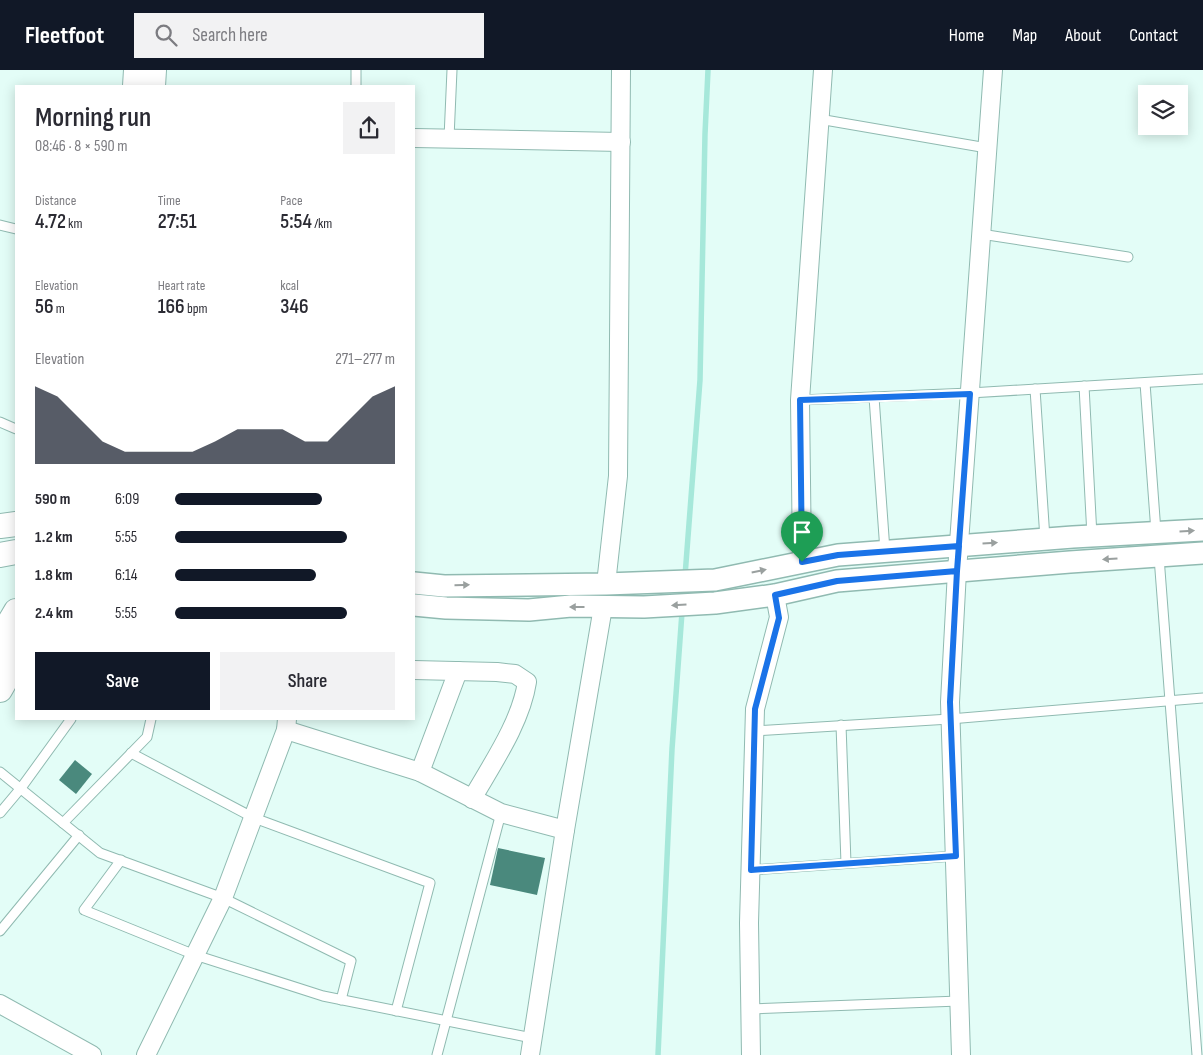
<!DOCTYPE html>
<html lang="en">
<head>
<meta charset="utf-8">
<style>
	:root { --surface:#fff; --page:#f2f2f3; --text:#2b2b33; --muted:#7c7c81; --accent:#111827 }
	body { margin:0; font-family:"Sofia Sans Condensed",sans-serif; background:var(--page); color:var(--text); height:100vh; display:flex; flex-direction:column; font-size:19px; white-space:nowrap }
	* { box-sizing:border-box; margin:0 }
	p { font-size:16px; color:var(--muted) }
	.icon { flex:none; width:28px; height:28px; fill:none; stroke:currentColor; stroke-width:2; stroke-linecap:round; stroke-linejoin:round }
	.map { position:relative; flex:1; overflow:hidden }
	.drawer { position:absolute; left:15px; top:15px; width:400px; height:635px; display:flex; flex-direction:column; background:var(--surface); border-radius:0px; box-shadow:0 2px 12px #0003 }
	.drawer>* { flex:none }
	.tools { position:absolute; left:1138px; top:15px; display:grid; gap:10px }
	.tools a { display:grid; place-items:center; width:50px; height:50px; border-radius:0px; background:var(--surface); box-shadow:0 2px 12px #0003; font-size:25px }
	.pin { position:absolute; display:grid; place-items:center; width:42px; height:42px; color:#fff; margin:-51px -21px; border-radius:50% 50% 50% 0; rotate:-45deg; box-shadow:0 0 5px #0007 }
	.pin .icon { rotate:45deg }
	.round { display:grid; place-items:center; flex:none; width:52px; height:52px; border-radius:0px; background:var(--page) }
	.headline { display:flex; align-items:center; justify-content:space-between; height:85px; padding:0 20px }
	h1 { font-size:28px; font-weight:600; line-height:38px }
	.metrics { display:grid; grid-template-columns:repeat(3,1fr); gap:8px; height:85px; padding:5px 20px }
	.metrics div { display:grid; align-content:center }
	.metrics b { font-size:21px; font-weight:600 }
	.metrics small { font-size:14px; font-weight:400 }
	.metrics p { font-size:14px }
	.chart { height:140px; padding:10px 20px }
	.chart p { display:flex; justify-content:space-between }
	.chart svg { width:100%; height:90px; margin-top:5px; fill:var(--accent); opacity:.7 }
	.action { display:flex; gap:10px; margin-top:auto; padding:10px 20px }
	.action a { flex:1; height:58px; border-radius:0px; background:var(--accent); color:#fff; font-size:20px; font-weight:600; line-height:58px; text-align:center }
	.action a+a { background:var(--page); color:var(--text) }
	ul { padding:0 20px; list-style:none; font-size:16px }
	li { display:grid; grid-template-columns:80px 60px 1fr; align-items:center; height:38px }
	li i { height:12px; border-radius:6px; background:var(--accent) }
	header { display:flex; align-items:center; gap:30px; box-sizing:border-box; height:70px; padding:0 25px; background:var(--accent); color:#fff }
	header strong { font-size:24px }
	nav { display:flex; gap:28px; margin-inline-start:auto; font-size:18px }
	.search { width:350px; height:45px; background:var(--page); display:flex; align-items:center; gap:12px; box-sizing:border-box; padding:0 18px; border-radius:0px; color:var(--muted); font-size:19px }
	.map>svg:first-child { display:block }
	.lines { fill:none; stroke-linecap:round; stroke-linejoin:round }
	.stream { stroke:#a6e8da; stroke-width:5.5 }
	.building { fill:#4a897d }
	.service-casing { stroke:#90bab1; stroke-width:11 }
	.minor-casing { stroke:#90bab1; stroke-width:20 }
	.tertiary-casing { stroke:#90bab1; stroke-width:24 }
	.secondary-casing { stroke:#90bab1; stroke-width:26 }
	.service { stroke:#fff; stroke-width:9 }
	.minor { stroke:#fff; stroke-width:18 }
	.tertiary { stroke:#fff; stroke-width:21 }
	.secondary { stroke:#fff; stroke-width:24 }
	.oneway { fill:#9aa09f }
	.route-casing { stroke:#fff; stroke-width:10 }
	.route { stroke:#1a73e8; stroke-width:6 }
</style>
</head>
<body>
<header>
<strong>Fleetfoot</strong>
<div class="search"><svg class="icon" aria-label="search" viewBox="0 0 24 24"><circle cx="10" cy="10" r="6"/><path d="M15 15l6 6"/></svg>Search here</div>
<nav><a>Home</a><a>Map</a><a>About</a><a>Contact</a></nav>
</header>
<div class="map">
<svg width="1203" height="985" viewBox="0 0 1203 985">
	<rect width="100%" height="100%" fill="#e3fdf7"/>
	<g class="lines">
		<!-- stream -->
		<g class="stream">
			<polyline points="685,506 700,310 705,64 708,0"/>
			<polyline points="658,985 672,679 684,515"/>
		</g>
	</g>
	<!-- building -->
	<g class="building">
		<polygon points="75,690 92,704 76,724 59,710"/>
		<polygon points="498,778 545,788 537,825 490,815"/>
	</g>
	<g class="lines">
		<!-- service casing -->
		<g class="service-casing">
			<g id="service">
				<polyline points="356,16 356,0"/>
				<polyline points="819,49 987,78"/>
				<polyline points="449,68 452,0"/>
				<polyline points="0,155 16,159"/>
				<polyline points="981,164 1128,187"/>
				<polyline points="1145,313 1156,462"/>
				<polyline points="1084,316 1092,466"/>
				<polyline points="1035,319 1045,469"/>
				<polyline points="874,327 885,481"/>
				<polyline points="800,330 970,323 1203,309"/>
				<polyline points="0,352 16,359"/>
				<polyline points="1159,487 1197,985"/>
				<polyline points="841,655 846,793"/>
				<polyline points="755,661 950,649 1203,628"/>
				<polyline points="131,683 254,748 430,813 396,941"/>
				<polyline points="0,702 100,783 223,828 351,891 341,930"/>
				<polyline points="0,743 21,718 71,649"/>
				<polyline points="63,753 147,667 151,649"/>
				<polyline points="121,790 84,840 195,885 323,926 532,968"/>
				<polyline points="751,800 956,786"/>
				<polyline points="0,861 79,765"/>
				<polyline points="750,939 959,931"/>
				<polyline points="437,985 501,743"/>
			</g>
		</g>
		<!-- minor casing -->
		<g class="minor-casing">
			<g id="minor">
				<polyline points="414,68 621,72"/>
				<polyline points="802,491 800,330 823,0"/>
				<polyline points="606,514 618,406 621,0"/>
				<path d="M414 600 497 602 515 604 527 612C521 652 492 694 472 729"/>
				<polyline points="286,660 420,702 501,743 565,760"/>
				<polyline points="420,702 458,601"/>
				<polyline points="0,934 92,985"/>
				<polyline points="146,985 223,828 286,660 287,649"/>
				<polyline points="530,985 565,760 603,537"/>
				<polyline points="751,985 749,853 755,639 779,547 775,525"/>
				<polyline points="961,985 950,632 957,501 993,0"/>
			</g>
		</g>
		<!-- tertiary casing -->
		<g class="tertiary-casing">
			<g id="tertiary">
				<polyline points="414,513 444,516 606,514 715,510 838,485 1073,467 1203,460"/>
				<polyline points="414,535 446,538 529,540 571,536 644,537 715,533 775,525 837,511 1070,492 1203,483"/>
			</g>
		</g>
		<!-- secondary casing -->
		<g class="secondary-casing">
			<g id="secondary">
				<polyline points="135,16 136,0"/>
				<polyline points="153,16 154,0"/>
				<polyline points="0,456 16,454"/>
				<polyline points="0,485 16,482"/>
				<polyline points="0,568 16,541"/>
				<polyline points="0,598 16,569"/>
				<polyline points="0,620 16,592"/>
			</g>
		</g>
		<!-- service -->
		<use href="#service" class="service"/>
		<!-- minor -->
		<use href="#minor" class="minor"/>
		<!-- tertiary -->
		<use href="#tertiary" class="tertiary"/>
		<!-- secondary -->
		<use href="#secondary" class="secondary"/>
	</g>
	<!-- one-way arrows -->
	<defs><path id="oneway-solid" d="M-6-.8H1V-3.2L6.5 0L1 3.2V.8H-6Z" transform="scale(1.25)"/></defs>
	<g class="oneway">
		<use href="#oneway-solid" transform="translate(1187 461) rotate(-3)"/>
		<use href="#oneway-solid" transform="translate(990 473) rotate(-4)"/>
		<use href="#oneway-solid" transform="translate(1110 489) rotate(176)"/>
		<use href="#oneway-solid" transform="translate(759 501) rotate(-12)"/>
		<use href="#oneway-solid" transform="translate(462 515) rotate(-1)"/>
		<use href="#oneway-solid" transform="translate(679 535) rotate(177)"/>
		<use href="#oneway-solid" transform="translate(577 537) rotate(-180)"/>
	</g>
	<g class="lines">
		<!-- route casing -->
		<g class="route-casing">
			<polyline id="route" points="802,492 838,485 959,476 957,501 837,511 775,525 779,548 755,639 751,800 956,786 950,632 957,501 970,324 800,330 802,492"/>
		</g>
		<!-- route -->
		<use href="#route" class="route"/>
	</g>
</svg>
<div class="tools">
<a><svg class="icon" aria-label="layers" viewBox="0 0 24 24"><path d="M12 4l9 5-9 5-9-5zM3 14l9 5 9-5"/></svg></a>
</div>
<div class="pin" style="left:802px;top:492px;background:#1e9e55"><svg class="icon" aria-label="arrive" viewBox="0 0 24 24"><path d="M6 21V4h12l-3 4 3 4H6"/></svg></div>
<section class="drawer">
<div class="headline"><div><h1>Morning run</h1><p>08:46 · 8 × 590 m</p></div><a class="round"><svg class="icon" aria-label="share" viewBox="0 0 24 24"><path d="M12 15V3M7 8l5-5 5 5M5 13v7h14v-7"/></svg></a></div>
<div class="metrics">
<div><p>Distance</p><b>4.72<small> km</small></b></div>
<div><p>Time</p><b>27:51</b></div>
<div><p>Pace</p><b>5:54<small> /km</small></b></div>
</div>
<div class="metrics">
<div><p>Elevation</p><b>56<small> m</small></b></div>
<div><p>Heart rate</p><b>166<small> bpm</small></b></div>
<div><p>kcal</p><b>346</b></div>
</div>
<div class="chart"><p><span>Elevation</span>271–277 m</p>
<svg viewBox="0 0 160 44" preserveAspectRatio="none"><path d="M0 44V6L10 11L20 22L30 33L40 38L50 38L60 38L70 38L80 33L90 27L100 27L110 27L120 33L130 33L140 22L150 11L160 6V44z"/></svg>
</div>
<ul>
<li><b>590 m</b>6:09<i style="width:67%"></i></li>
<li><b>1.2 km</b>5:55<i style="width:78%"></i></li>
<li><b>1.8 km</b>6:14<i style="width:64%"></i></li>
<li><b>2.4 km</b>5:55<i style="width:78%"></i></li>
</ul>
<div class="action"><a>Save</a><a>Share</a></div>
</section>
</div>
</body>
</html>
